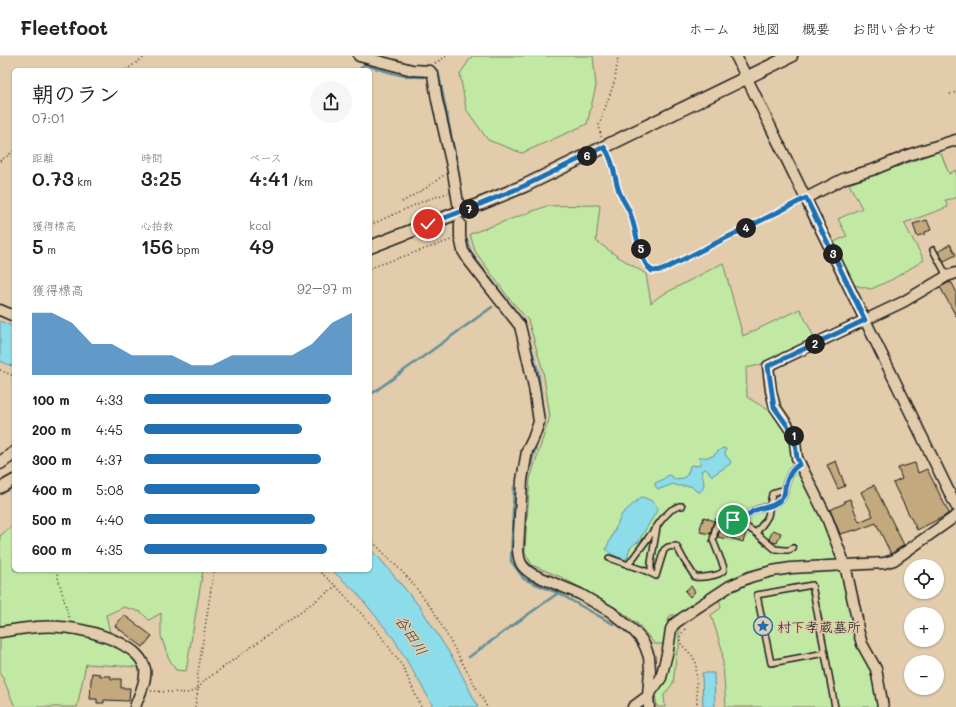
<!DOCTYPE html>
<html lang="ja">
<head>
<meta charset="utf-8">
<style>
	:root { --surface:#fff; --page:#f6f6f6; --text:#202124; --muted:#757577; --line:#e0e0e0; --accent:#1f6fb2 }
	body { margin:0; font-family:Mali,"Klee One",sans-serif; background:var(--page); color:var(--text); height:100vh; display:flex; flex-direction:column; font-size:15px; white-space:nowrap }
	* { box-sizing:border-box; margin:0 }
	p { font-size:13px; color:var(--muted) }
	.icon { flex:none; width:22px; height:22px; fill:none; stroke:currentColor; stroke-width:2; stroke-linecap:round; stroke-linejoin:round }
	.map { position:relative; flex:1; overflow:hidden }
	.side { position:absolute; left:12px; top:12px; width:360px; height:504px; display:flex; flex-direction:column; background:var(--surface); border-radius:6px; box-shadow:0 1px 3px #0004 }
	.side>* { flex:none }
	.buttons { position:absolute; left:904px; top:503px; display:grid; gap:8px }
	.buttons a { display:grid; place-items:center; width:40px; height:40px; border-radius:50%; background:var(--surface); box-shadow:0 1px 3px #0004; font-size:20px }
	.pin { position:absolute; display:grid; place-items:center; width:34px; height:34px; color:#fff; margin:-17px; border:2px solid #fff; border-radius:50%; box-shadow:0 1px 4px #0007 }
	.km { position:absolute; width:20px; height:20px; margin:-10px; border-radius:50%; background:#222; color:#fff; font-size:11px; line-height:20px; text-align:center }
	.round { display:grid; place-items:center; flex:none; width:42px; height:42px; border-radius:21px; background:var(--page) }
	.summary { display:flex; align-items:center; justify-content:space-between; height:68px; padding:0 20px }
	h1 { font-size:22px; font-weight:600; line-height:30px }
	.stats { display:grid; grid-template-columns:repeat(3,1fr); gap:6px; height:68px; padding:4px 20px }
	.stats div { display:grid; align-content:center }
	.stats b { font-size:20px; font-weight:600 }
	.stats small { font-size:11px; font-weight:400 }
	.stats p { font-size:11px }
	.chart { height:112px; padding:8px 20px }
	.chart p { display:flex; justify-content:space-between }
	.chart svg { width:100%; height:72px; margin-top:4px; fill:var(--accent); opacity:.7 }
	ul { padding:0 20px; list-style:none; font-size:13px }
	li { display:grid; grid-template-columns:64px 48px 1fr; align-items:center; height:30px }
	li i { height:10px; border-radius:5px; background:var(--accent) }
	header { display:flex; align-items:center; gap:24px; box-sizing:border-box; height:56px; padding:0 20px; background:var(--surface); border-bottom:1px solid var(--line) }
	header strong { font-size:19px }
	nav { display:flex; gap:22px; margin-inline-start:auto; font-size:14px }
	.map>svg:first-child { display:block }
	.green { fill:#c2e9a4; stroke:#6f8260 }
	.water { fill:#8ddcea; stroke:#608f98 }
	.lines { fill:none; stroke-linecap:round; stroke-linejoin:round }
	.stream { stroke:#608f98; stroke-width:2.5 }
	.building { fill:#c4a87e; stroke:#1c1c1c }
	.service-casing { stroke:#1c1c1c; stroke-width:8 }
	.minor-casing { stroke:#1c1c1c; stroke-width:13 }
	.tertiary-casing { stroke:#1c1c1c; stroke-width:15 }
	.path { stroke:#1c1c1c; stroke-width:1.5; stroke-dasharray:1 3; stroke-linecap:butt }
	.service { stroke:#e2ccab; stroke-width:5 }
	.minor { stroke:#e2ccab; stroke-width:10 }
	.tertiary { stroke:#e2ccab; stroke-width:12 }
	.route-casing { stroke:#fff; stroke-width:8 }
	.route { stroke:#1f6fb2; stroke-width:5 }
	.labels { text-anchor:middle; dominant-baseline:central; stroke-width:3; stroke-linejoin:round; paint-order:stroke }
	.poi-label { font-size:14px; fill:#1c1c1c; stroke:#e2ccab; text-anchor:start }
	.water-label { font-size:15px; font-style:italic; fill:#334245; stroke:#e2ccab }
</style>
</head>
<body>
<header>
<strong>Fleetfoot</strong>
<nav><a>ホーム</a><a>地図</a><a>概要</a><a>お問い合わせ</a></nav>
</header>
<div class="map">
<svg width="956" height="651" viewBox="0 0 956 651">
	<rect width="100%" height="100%" fill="#e2ccab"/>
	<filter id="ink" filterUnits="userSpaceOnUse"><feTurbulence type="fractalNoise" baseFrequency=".025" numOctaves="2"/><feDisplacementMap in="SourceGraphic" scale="8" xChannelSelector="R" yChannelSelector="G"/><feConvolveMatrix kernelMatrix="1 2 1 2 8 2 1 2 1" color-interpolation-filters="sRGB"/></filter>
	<g filter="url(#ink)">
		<!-- green -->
		<g class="green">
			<polygon points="472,0 593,0 596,30 587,68 522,97 488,84 466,53 460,18"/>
			<polygon points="940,95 949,118 956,114 956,142 945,144 948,151 904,167 924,204 891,224 871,233 854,229 834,186 847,180 838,163 862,152 849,128"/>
			<polygon points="600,149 596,185 617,200 646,218 651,247 660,240 723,207 743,280 800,253 814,281 763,308 746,312 747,341 773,357 791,382 840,506 784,509 755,514 734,522 678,559 671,559 669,561 663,588 655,588 649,581 639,569 625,558 611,549 581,532 561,521 532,509 525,496 526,476 530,423 550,360 543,315 528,264 508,241 475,195 470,178 547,150"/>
			<polygon points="14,468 14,514 203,514 186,615 176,614 168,601 161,580 161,557 149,564 141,556 124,551 106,559 110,577 77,568 43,566 0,572 0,480"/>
			<path d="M837 514 843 518 872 613 879 651H726L722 593 711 559 721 552 719 542C731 536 742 529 755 525 781 516 810 516 837 514Z"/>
			<polygon points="679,572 679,593 677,594 673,627 664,639 665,651 657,651 655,637 674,580"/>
			<polygon points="36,575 73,577 104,585 119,591 133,602 139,611 86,608 77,651 15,651 3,622 0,618 0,580"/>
		</g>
		<!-- water -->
		<g class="water">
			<polygon points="0,265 14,271 14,311 0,305"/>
			<path d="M723 392 726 393 725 398 731 406 730 408 712 420 706 413 701 415C703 423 707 430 700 436L696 435 691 430H678L673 428 660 433H658L655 430V427L662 424 667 420 670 419 673 421V423L684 422 688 417 690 410 692 409 697 410 702 407 699 403 700 401C704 401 710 402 714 399 717 396 719 394 723 392Z"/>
			<path d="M642 441C649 443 655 446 658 453L641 481 639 486C632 488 628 493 628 501L624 504C618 501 609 498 606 493L622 458 640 442Z"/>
			<polygon points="370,493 381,504 420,551 457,609 478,651 433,651 427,639 394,583 357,537 332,514 370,514"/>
			<polygon points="702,617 714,617 715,651 703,651"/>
		</g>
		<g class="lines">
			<!-- stream -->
			<g class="stream">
				<path d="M358 14 365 9C385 15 404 22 425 21"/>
				<polyline points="438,15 458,113 460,127"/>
				<path d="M467 184 471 197 505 242 523 264 538 315 544 367C543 374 539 380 537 388 532 403 527 418 526 434"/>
				<polyline points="370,339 492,251"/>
				<polyline points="514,431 511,505 524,523 558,537 613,568"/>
				<path d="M523 493C524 505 527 507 536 514"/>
				<polyline points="469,601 558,537"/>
				<polyline points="654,640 654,651"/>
			</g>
		</g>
		<!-- building -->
		<g class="building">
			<polygon points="927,164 931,174 925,176 925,178 917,180 913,168"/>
			<polygon points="950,188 956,199 944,205 938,196"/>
			<polygon points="950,226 950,227 952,227 956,235 956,260 940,231"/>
			<polygon points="836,405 845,430 838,433 827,409"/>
			<polygon points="915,407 918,417 927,413 949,457 943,461 917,474 893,427 902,423 898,412"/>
			<polygon points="874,429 904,489 891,498 876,467 855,475 855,474 840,478 830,454 845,447 844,445 850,443 859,466 873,460 861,436"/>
			<polygon points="704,461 714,465 710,478 700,476 701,473 700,472"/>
			<polygon points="723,467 735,471 734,473 746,477 743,486 727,481 726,483 718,481 720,471"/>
			<polygon points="773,474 781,477 777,487 772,486 769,483"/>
			<polygon points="691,530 695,536 690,541 685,535"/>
			<polygon points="124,559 152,580 143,591 115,570"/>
			<polygon points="92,617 100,618 100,620 111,620 111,623 121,623 121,632 130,632 129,645 104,644 104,647 97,647 97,643 90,643 91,625"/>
		</g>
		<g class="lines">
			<!-- service casing -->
			<g class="service-casing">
				<g id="service">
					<polyline points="933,194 947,220"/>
					<path d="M742 468C751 446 769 457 782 442 785 439 785 435 785 431 788 421 791 413 800 408"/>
					<polyline points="756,477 765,465 768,460 772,438 778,435 785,434"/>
					<path d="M609 502 646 515 656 520 664 494 668 491 676 490 678 493 684 504 695 521C700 522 720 520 723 515 724 514 724 513 724 512L713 484 716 470 718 466 722 463 733 464 742 468 756 477 775 493 785 494H789L793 492"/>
					<polyline points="628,509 663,462 671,454 679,450 682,450"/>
					<polyline points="651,517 651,507 657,471"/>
					<polyline points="825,597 771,607 757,539 812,529 835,651"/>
				</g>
			</g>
			<!-- minor casing -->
			<g class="minor-casing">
				<g id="minor">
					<polyline points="359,0 412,14 430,15 433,19 437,44 452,110 458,147"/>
					<polyline points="736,0 956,450"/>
					<polyline points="806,142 845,122 875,113 911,98 956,84"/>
					<path d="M460 167V181L463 195 470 206 520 270 526 295 534 331 539 366 533 383 527 395 522 424 518 494C519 506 521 511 532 518L580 538 611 556 634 575 641 583 645 590 649 601 650 614 648 640 649 651"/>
					<polyline points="0,254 14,260"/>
					<polyline points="0,432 14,424"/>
					<path d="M0 576C12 574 24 572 37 571 66 569 94 575 120 587 131 593 142 600 145 613 147 625 139 639 135 651"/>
					<polyline points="633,651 648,640 661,622 668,594 671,573 674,568 698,551 730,530 750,521 772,515 791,512 884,507 894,504 956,460"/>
					<polyline points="883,651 876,613 862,588 858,574 857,563 845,509 827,462 797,402 794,379 775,351 771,335 768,310 903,246 947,220 956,217"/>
				</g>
			</g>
			<!-- tertiary casing -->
			<g class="tertiary-casing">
				<g id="tertiary">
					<polyline points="370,191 475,150 524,130 791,0"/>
					<polyline points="0,407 14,397"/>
				</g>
			</g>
			<!-- path -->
			<g class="path">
				<polyline points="435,7 447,0"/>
				<polyline points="126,14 146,0"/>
				<polyline points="950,38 956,36"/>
				<polyline points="601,81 599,69 615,24 618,0"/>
				<path d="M609 99C613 111 614 124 619 135 622 143 627 150 630 157 638 174 638 203 652 215L662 214 797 147"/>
				<polyline points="0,105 14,95"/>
				<polyline points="402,146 426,132 444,119"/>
				<polyline points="370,169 426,144 448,137"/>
				<polyline points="370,212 451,184"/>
				<polyline points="0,314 14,320"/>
				<polyline points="370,483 410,524 433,554 487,651"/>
				<polyline points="56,514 69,562"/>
				<polyline points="318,514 336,530 378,576 403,611 421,651"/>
				<path d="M685 573C673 588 685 590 693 601 694 603 695 605 696 607L697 651"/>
				<polyline points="151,635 188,637 198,633 204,625 336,530"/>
				<polyline points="195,651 198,633 197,623 214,514"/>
			</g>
			<!-- service -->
			<use href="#service" class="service"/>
			<!-- minor -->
			<use href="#minor" class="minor"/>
			<!-- tertiary -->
			<use href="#tertiary" class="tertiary"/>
		</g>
	</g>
	<g class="lines" filter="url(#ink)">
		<!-- route casing -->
		<g class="route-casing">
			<path id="route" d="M428 168 476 150 524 130 604 91C613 103 614 118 618 132 621 143 627 149 630 157 637 174 638 204 652 215L662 214 806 142 865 264 768 310 774 351 794 379 797 402 800 408C791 413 788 421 785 431 785 435 785 439 782 442 769 458 752 445 742 468L733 464"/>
		</g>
		<!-- route -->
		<use href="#route" class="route"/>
	</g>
	<!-- icons -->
	<defs>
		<g id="sight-ring" transform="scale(1)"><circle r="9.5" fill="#e2ccab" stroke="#1f6fb2" stroke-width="1.5"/><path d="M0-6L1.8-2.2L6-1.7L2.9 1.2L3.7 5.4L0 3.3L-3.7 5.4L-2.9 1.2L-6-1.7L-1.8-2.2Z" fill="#1f6fb2"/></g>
	</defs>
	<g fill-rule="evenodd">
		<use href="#sight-ring" x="763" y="570"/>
	</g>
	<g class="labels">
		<!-- poi labels -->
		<g class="poi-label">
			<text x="777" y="570">村下孝蔵墓所</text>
		</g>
		<!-- water labels -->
		<g class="water-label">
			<text transform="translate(412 579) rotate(57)">谷田川</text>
		</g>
	</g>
</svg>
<div class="buttons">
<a><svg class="icon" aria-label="locate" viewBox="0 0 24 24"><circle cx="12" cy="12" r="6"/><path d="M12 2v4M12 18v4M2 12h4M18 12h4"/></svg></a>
<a>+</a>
<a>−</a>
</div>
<div class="pin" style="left:733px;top:464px;background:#1e9e55"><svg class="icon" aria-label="arrive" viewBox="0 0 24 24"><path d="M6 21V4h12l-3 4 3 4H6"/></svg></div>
<div class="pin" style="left:428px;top:168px;background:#d93025"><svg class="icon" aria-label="check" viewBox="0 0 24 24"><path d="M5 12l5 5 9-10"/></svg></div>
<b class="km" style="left:794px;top:380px">1</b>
<b class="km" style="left:815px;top:288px">2</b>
<b class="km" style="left:833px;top:198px">3</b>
<b class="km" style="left:746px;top:172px">4</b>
<b class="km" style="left:641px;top:193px">5</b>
<b class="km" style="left:587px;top:100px">6</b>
<b class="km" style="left:469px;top:153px">7</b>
<section class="side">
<div class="summary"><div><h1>朝のラン</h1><p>07:01</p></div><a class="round"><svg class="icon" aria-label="share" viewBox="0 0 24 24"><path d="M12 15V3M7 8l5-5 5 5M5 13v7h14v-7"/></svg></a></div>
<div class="stats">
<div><p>距離</p><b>0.73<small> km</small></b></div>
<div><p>時間</p><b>3:25</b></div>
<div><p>ペース</p><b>4:41<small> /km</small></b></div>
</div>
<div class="stats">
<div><p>獲得標高</p><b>5<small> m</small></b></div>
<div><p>心拍数</p><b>156<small> bpm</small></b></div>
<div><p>kcal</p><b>49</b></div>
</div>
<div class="chart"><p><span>獲得標高</span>92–97 m</p>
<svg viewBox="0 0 160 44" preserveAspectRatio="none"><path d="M0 44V6L10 6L20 12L30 25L40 25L50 32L60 32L70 32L80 38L90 38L100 32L110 32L120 32L130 32L140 25L150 12L160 6V44z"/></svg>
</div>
<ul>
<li><b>100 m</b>4:33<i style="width:90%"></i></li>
<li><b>200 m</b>4:45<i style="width:76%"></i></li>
<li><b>300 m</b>4:37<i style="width:85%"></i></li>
<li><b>400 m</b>5:08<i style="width:56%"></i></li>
<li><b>500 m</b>4:40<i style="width:82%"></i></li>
<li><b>600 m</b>4:35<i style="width:88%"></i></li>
</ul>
</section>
</div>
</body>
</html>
